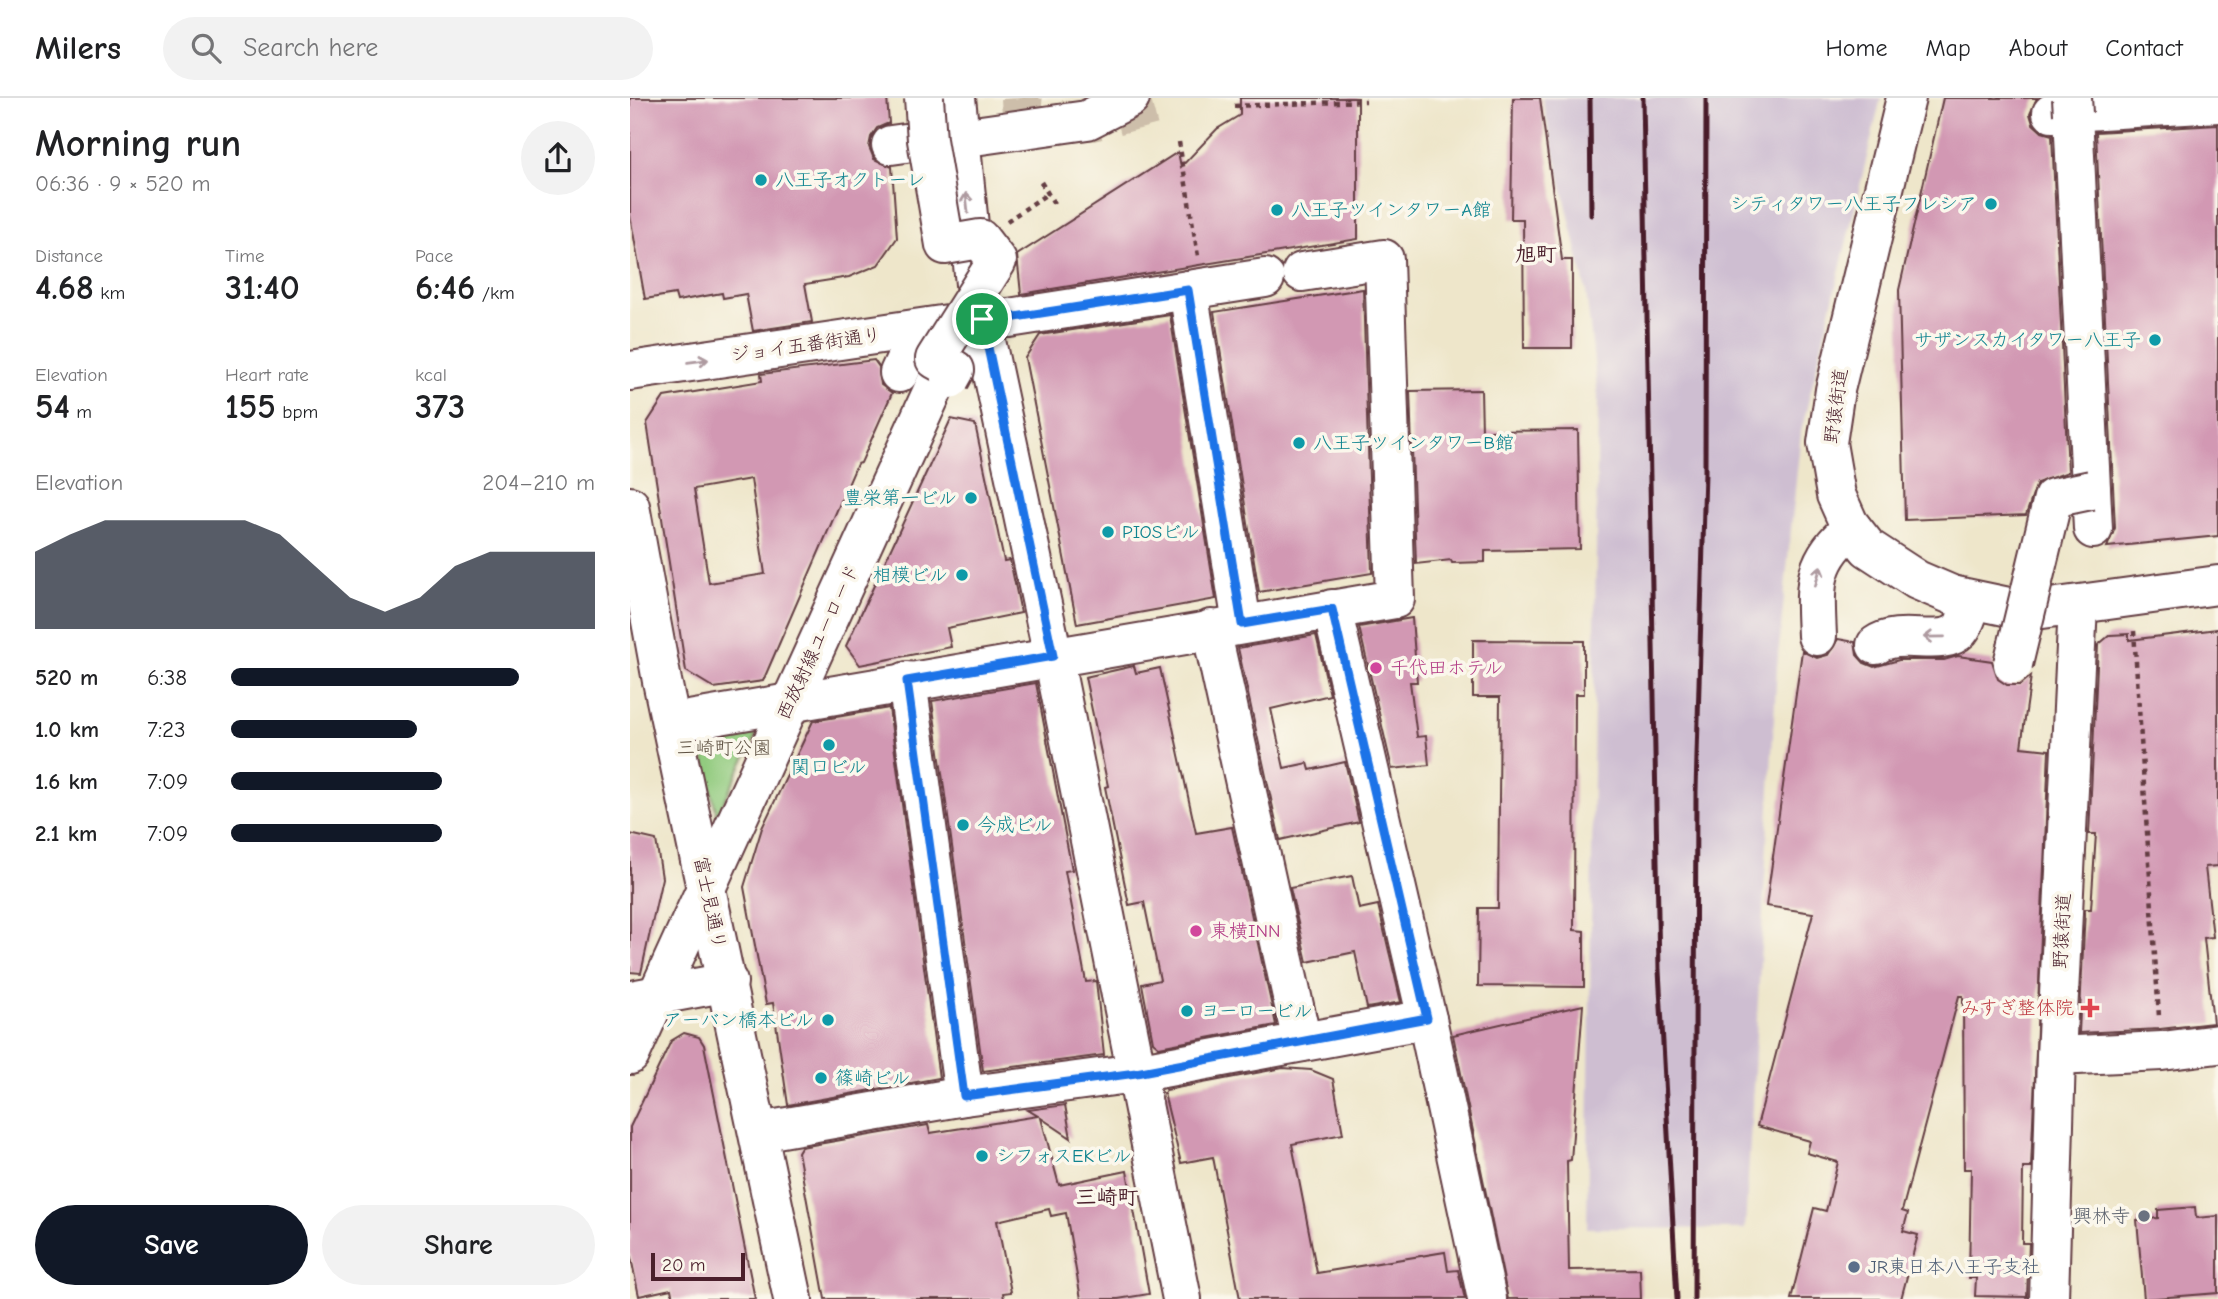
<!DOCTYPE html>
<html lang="en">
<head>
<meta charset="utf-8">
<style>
	:root { --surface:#fff; --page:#f2f2f2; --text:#202124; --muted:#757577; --line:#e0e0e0; --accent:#111827 }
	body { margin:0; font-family:"Comic Neue","Klee One",sans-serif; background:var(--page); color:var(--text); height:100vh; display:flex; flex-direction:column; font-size:26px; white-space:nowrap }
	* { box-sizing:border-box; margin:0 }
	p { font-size:23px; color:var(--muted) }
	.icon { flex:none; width:38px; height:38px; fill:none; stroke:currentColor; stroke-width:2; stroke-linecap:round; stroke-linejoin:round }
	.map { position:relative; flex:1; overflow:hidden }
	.side { display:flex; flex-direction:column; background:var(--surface); width:630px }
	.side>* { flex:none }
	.scale { position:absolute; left:21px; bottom:18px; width:94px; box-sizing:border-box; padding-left:7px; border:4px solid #4a1f2b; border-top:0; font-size:19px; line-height:24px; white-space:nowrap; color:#4a1f2b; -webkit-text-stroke:5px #fbf7ec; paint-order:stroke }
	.pin { position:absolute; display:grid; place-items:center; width:60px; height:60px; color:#fff; margin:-30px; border:4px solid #fff; border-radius:50%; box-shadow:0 2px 7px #0007 }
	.round { display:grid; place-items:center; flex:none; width:74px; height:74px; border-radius:37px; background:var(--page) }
	.head { display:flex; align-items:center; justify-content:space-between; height:119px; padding:0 35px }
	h1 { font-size:38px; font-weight:800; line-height:52px }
	.stats { display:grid; grid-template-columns:repeat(3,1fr); gap:10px; height:119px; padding:7px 35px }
	.stats div { display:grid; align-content:center }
	.stats b { font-size:35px; font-weight:800 }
	.stats small { font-size:19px; font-weight:400 }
	.stats p { font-size:19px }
	.chart { height:196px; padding:14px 35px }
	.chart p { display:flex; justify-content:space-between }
	.chart svg { width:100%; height:126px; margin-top:7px; fill:var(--accent); opacity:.7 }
	.button { display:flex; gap:14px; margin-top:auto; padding:14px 35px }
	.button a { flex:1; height:80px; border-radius:42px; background:var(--accent); color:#fff; font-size:28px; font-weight:800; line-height:80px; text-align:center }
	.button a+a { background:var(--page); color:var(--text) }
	ul { padding:0 35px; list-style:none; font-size:23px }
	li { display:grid; grid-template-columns:112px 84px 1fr; align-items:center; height:52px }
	li i { height:18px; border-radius:9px; background:var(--accent) }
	header { display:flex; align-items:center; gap:42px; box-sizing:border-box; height:98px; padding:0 35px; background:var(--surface); border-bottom:2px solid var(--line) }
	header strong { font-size:33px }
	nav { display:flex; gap:38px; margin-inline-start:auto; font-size:24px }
	.search { width:490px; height:63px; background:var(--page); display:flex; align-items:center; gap:18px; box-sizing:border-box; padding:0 24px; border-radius:38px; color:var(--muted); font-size:26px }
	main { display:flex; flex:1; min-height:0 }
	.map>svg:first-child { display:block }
	.industrial { fill:#cebed1 }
	.green { fill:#92cb7f; stroke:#6e7555; stroke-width:2 }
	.building { fill:#d298b3; fill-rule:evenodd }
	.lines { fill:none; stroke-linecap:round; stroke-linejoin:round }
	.minor-tunnel { stroke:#cdbeaa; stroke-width:38; stroke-dasharray:38 19; stroke-linecap:butt }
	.minor-casing { stroke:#633d43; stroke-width:42 }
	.path { stroke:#633d43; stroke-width:4.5; stroke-dasharray:5 5; stroke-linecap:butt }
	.minor { stroke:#fff; stroke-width:38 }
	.rail { stroke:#4a1f2b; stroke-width:5 }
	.minor-bridge-casing { stroke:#633d43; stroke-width:42; stroke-linecap:butt }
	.minor-bridge { stroke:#fff; stroke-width:38 }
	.oneway { stroke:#ae9aa0 }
	.route-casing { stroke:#fff; stroke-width:14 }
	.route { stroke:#1a73e8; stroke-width:9 }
	.culture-dot { fill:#0f9aa8; stroke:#fbf7ec; stroke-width:2.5 }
	.hotel-dot { fill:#d1479c; stroke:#fbf7ec; stroke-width:2.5 }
	.health-dot { fill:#e0444e; stroke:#fbf7ec; stroke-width:2.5 }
	.worship-dot { fill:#6b7280; stroke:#fbf7ec; stroke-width:2.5 }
	.service-dot { fill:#5c6f8a; stroke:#fbf7ec; stroke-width:2.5 }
	.labels { text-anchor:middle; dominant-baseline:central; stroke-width:7; stroke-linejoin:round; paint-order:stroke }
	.culture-label { font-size:19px; fill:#0d838f; stroke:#fbf7ec; text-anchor:start }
	.street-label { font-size:19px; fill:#4a1f2b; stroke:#fbf7ec }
	.hotel-label { font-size:19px; fill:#b23c85; stroke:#fbf7ec; text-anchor:start }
	.park-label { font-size:19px; fill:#605344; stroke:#fbf7ec }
	.health-label { font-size:19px; fill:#be3a42; stroke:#fbf7ec; text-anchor:end }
	.worship-label { font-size:19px; fill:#5b616d; stroke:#fbf7ec; text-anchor:end }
	.service-label { font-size:19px; fill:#4e5e75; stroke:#fbf7ec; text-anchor:start }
	.neighbourhood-label { font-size:21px; font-weight:bold; fill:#4a1f2b; stroke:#fbf7ec }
</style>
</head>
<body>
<header>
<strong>Milers</strong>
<div class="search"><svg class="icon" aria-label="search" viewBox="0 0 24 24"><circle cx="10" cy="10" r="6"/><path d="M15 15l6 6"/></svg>Search here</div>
<nav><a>Home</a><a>Map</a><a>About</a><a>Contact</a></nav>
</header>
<main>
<section class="side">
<div class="head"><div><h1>Morning run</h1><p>06:36 · 9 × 520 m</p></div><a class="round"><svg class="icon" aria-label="share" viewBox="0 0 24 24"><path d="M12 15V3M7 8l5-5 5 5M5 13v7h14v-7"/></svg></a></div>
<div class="stats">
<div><p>Distance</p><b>4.68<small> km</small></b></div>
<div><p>Time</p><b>31:40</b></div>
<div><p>Pace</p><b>6:46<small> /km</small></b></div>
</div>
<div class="stats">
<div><p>Elevation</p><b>54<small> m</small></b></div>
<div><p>Heart rate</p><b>155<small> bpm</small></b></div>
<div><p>kcal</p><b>373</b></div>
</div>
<div class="chart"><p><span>Elevation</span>204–210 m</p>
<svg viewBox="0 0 160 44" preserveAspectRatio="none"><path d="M0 44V17L10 11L20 6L30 6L40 6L50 6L60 6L70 11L80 22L90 33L100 38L110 33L120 22L130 17L140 17L150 17L160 17V44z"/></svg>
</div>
<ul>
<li><b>520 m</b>6:38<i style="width:79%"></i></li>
<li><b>1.0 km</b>7:23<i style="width:51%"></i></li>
<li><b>1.6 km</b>7:09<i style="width:58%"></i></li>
<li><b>2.1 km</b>7:09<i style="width:58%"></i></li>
</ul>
<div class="button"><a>Save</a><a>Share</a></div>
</section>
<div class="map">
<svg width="1588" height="1201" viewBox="0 0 1588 1201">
	<rect width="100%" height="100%" fill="#fbf7ec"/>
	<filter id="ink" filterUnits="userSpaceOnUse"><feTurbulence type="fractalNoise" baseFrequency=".0143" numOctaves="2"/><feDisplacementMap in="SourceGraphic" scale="14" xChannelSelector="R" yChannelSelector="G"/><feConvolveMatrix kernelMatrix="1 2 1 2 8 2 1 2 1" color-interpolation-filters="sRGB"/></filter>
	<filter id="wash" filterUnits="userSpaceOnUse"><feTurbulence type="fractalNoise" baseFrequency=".00686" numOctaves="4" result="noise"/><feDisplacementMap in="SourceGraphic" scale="28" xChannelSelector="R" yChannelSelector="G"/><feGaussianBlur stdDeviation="1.57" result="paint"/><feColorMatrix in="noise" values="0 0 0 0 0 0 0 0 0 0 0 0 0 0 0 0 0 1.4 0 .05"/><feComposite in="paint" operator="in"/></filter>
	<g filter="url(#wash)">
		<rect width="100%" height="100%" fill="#eee6ca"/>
		<!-- industrial -->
		<polygon class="industrial" points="912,0 1251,0 1171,334 1147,568 1115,1131 957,1130 968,298 956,193"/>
		<!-- green -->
		<polygon class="green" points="136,617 87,718 67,632"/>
		<g id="blocks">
			<!-- building -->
			<g class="building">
				<polygon points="0,0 257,0 259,25 247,30 241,39 239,49 244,61 262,69 267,140 248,167 219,179 175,186 182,224 123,233 116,196 93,200 92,195 47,203 45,196 15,201 0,117"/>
				<polygon points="610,0 728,0 728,141 391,196 387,157 548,54 551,69 587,31 610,17"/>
				<polygon points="883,0 910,0 932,162 942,162 942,250 894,250 893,121 881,121"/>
				<polygon points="1313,0 1407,0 1400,16 1403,26 1412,34 1422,37 1438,374 1407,385 1396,417 1275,422 1269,192"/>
				<polygon points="1588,27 1588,438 1477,449 1485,430 1466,34"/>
				<polygon points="733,191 742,475 629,494 584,214"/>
				<polygon points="540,217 586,501 447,526 395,260 410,237"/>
				<path d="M244 262 249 269 251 287 262 295 231 365 227 366 133 583 84 590 56 573 17 325 34 299 132 283 131 276ZM121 381 135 476 79 485 64 391Z"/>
				<polygon points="851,292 852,333 948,332 950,451 855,453 855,464 822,465 821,462 786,466 780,293"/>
				<polygon points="321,321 345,326 374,463 380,462 391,515 317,530 321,549 230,567 216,548"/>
				<polygon points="782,520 787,584 780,584 787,639 796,638 799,667 762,671 729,529"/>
				<polygon points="1588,531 1588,768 1575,769 1583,839 1574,840 1583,925 1530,931 1449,935 1455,811 1461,811 1466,736 1459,736 1468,547 1480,537 1499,536 1499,542"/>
				<polygon points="686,537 700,597 641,611 654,670 678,665 680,672 715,664 729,724 650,742 608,550"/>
				<polygon points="1208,541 1225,544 1227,557 1234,565 1244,569 1269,562 1314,562 1328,558 1362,563 1368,581 1377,587 1390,587 1401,578 1391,649 1419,652 1401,1070 1393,1070 1392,1145 1399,1145 1397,1199 1345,1198 1346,1180 1339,1180 1341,1071 1334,1071 1333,898 1329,898 1272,1113 1278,1115 1273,1133 1288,1137 1271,1201 1161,1201 1184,1110 1196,1113 1208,1064 1177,1055 1180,1043 1127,1028 1183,815 1136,808 1172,553 1187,560 1198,557"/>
				<polygon points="843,542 954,543 954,596 945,596 944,832 954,833 954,889 848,888 849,810 868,810 870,599 843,599"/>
				<polygon points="504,568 506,575 530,570 566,735 602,729 646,927 529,949 523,944 512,886 530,882 514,804 499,807 475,689 478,688 455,579"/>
				<polygon points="406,585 442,772 435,773 456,884 466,883 474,957 353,973 302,603"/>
				<polygon points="259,610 309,980 158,1007 143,905 136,906 114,789 132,730 183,623"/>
				<polygon points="0,736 26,742 32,780 11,875 0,874"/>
				<polygon points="722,778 729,811 748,807 771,904 737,910 725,854 677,864 660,790"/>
				<polygon points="953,907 941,1062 937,1063 939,1172 1010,1171 1011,1201 878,1201 823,937"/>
				<polygon points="54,935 69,939 74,947 125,1201 43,1201 41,1191 9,1198 0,1155 0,1029 41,943"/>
				<polygon points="653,970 681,972 703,981 713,1036 662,1046 687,1175 815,1154 818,1173 828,1172 835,1201 610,1201 583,1059 551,1065 534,995 536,992"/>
				<polygon points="435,1007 441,1040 411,1020 429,1087 497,1073 519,1196 488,1201 451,1201 436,1115 421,1118 419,1111 367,1123 381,1194 373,1195 374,1201 195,1201 168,1054 171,1049 298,1027 300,1035 408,1018 398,1012"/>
				<polygon points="1565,1109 1566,1120 1588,1118 1588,1195 1514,1201 1507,1122 1528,1120 1528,1112"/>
			</g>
		</g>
	</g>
	<g filter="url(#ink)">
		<use href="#blocks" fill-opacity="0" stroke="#633d43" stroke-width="2"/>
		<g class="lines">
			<!-- minor-tunnel -->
			<polyline class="minor-tunnel" points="390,0 391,18 462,24 534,5 534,0"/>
			<!-- minor casing -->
			<g class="minor-casing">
				<g id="minor">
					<polyline points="326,0 346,196 423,558 552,1201"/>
					<polyline points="1276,0 1205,292 1197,345 1206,397 1219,426 1238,450 1287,482 1322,497 1398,513 1588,487"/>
					<polyline points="1422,15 1588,5"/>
					<polyline points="1443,16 1463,431"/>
					<polyline points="330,40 457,22 500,0"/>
					<polyline points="261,47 297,42"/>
					<polyline points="558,192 612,526"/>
					<polyline points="0,273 352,221 379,220 635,180"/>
					<polyline points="269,275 281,249 305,261"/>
					<polyline points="0,408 32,583 163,1201"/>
					<polyline points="702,511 797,921 857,1201"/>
					<polyline points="581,531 672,944"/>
					<path d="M1187 538C1185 489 1181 463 1222 430"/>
					<path d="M1246 547C1271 530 1311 551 1330 532 1336 525 1339 510 1343 502"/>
					<polyline points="277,583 334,998"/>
					<polyline points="42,625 765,501 754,161 672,174"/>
					<polyline points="7,901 98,884"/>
					<polyline points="0,957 324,246"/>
					<polyline points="1426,958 1532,953 1588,946"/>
					<polyline points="129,1034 334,998 506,975 797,921"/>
					<polyline points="1419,1201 1426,958 1448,507"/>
				</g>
			</g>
			<!-- path -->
			<g class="path">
				<polyline points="604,8 736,3"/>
				<polyline points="549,44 568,158"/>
				<polyline points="411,84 425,107"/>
				<polyline points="377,123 417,96"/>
				<polyline points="1504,533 1529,919"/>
			</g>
			<!-- minor -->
			<use href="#minor" class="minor"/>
			<!-- rail -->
			<g class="rail">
				<polyline points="960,0 961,117"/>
				<polyline points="1013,0 1029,872 1047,1201"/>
				<polyline points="1064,1201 1066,693 1075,374 1076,0"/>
			</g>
			<!-- minor-bridge casing -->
			<g class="minor-bridge-casing">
				<g id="minor-bridge">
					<polyline points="294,0 297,42 315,147 350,141 367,163 305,261 325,272 320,281"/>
					<polyline points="1442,0 1443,16"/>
					<polyline points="1383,566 1423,400 1461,392"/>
				</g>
			</g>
			<!-- minor-bridge -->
			<use href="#minor-bridge" class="minor-bridge"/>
		</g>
		<!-- one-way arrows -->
		<defs><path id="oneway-shaft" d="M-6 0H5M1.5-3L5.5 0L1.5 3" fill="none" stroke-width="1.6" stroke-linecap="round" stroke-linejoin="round" transform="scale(1.75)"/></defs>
		<g class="oneway">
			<use href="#oneway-shaft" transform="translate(337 105) rotate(-96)"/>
			<use href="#oneway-shaft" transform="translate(68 263) rotate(-8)"/>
			<use href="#oneway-shaft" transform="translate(1188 478) rotate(-75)"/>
			<use href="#oneway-shaft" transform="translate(1304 539) rotate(179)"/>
		</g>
	</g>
	<g class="lines" filter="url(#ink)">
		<!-- route casing -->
		<g class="route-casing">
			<polygon id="route" points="558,192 612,526 702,511 797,920 506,975 334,998 277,583 423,558 352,221 379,220"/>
		</g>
		<!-- route -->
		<use href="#route" class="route"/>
	</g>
	<!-- markers -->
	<g class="culture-dot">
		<circle cx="131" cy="82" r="7"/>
		<circle cx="1361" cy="106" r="7"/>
		<circle cx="647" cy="112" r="7"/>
		<circle cx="1525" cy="242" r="7"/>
		<circle cx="669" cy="345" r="7"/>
		<circle cx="341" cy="400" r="7"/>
		<circle cx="478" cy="434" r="7"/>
		<circle cx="332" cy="477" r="7"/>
		<circle cx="199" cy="647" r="7"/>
		<circle cx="333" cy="727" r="7"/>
		<circle cx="557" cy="913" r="7"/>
		<circle cx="198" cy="922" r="7"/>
		<circle cx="191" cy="980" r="7"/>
		<circle cx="352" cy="1058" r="7"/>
	</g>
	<g class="hotel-dot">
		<circle cx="746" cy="570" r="7"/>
		<circle cx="566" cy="833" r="7"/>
	</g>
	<path class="health-dot" d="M1456.5 899.5h7v7h7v7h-7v7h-7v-7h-7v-7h7z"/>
	<circle class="worship-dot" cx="1514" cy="1118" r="7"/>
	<circle class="service-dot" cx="1224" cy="1169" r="7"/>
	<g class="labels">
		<!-- culture labels -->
		<g class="culture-label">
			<text x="145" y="82">八王子オクトーレ</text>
			<text x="1347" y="106" text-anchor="end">シティタワー八王子フレシア</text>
			<text x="661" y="112">八王子ツインタワーA館</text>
			<text x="1511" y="242" text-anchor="end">サザンスカイタワー八王子</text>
			<text x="683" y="345">八王子ツインタワーB館</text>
			<text x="327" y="400" text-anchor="end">豊栄第一ビル</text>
			<text x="492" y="434">PIOSビル</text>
			<text x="318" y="477" text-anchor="end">相模ビル</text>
			<text x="199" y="669" text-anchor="middle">関口ビル</text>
			<text x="347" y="727">今成ビル</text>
			<text x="571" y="913">ヨーロービル</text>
			<text x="184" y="922" text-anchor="end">アーバン橋本ビル</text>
			<text x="205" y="980">篠崎ビル</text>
			<text x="366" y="1058">シフォスEKビル</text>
		</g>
		<!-- street labels -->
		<g class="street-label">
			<text transform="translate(176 247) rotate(-8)">ジョイ五番街通り</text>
			<text transform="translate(1206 308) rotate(-82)">野猿街道</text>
			<text transform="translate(188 544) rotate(-65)">西放射線ユーロード</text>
			<text transform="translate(80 805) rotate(78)">富士見通り</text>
			<text transform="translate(1432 833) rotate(-87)">野猿街道</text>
		</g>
		<!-- hotel labels -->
		<g class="hotel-label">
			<text x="760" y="570">千代田ホテル</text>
			<text x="580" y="833">東横INN</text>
		</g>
		<!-- park labels -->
		<g class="park-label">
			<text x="94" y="650">三崎町公園</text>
		</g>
		<!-- health labels -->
		<g class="health-label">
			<text x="1444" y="910">みすぎ整体院</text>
		</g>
		<!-- worship labels -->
		<g class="worship-label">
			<text x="1500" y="1118">興林寺</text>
		</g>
		<!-- service labels -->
		<g class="service-label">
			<text x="1238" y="1169">JR東日本八王子支社</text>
		</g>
		<!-- neighbourhood labels -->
		<g class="neighbourhood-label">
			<text x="906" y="156">旭町</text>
			<text x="477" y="1099">三崎町</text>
		</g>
	</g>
</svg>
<div class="scale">20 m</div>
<div class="pin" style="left:352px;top:221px;background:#1e9e55"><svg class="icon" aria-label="arrive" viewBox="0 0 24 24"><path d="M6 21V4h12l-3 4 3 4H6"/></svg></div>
</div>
</main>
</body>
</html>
